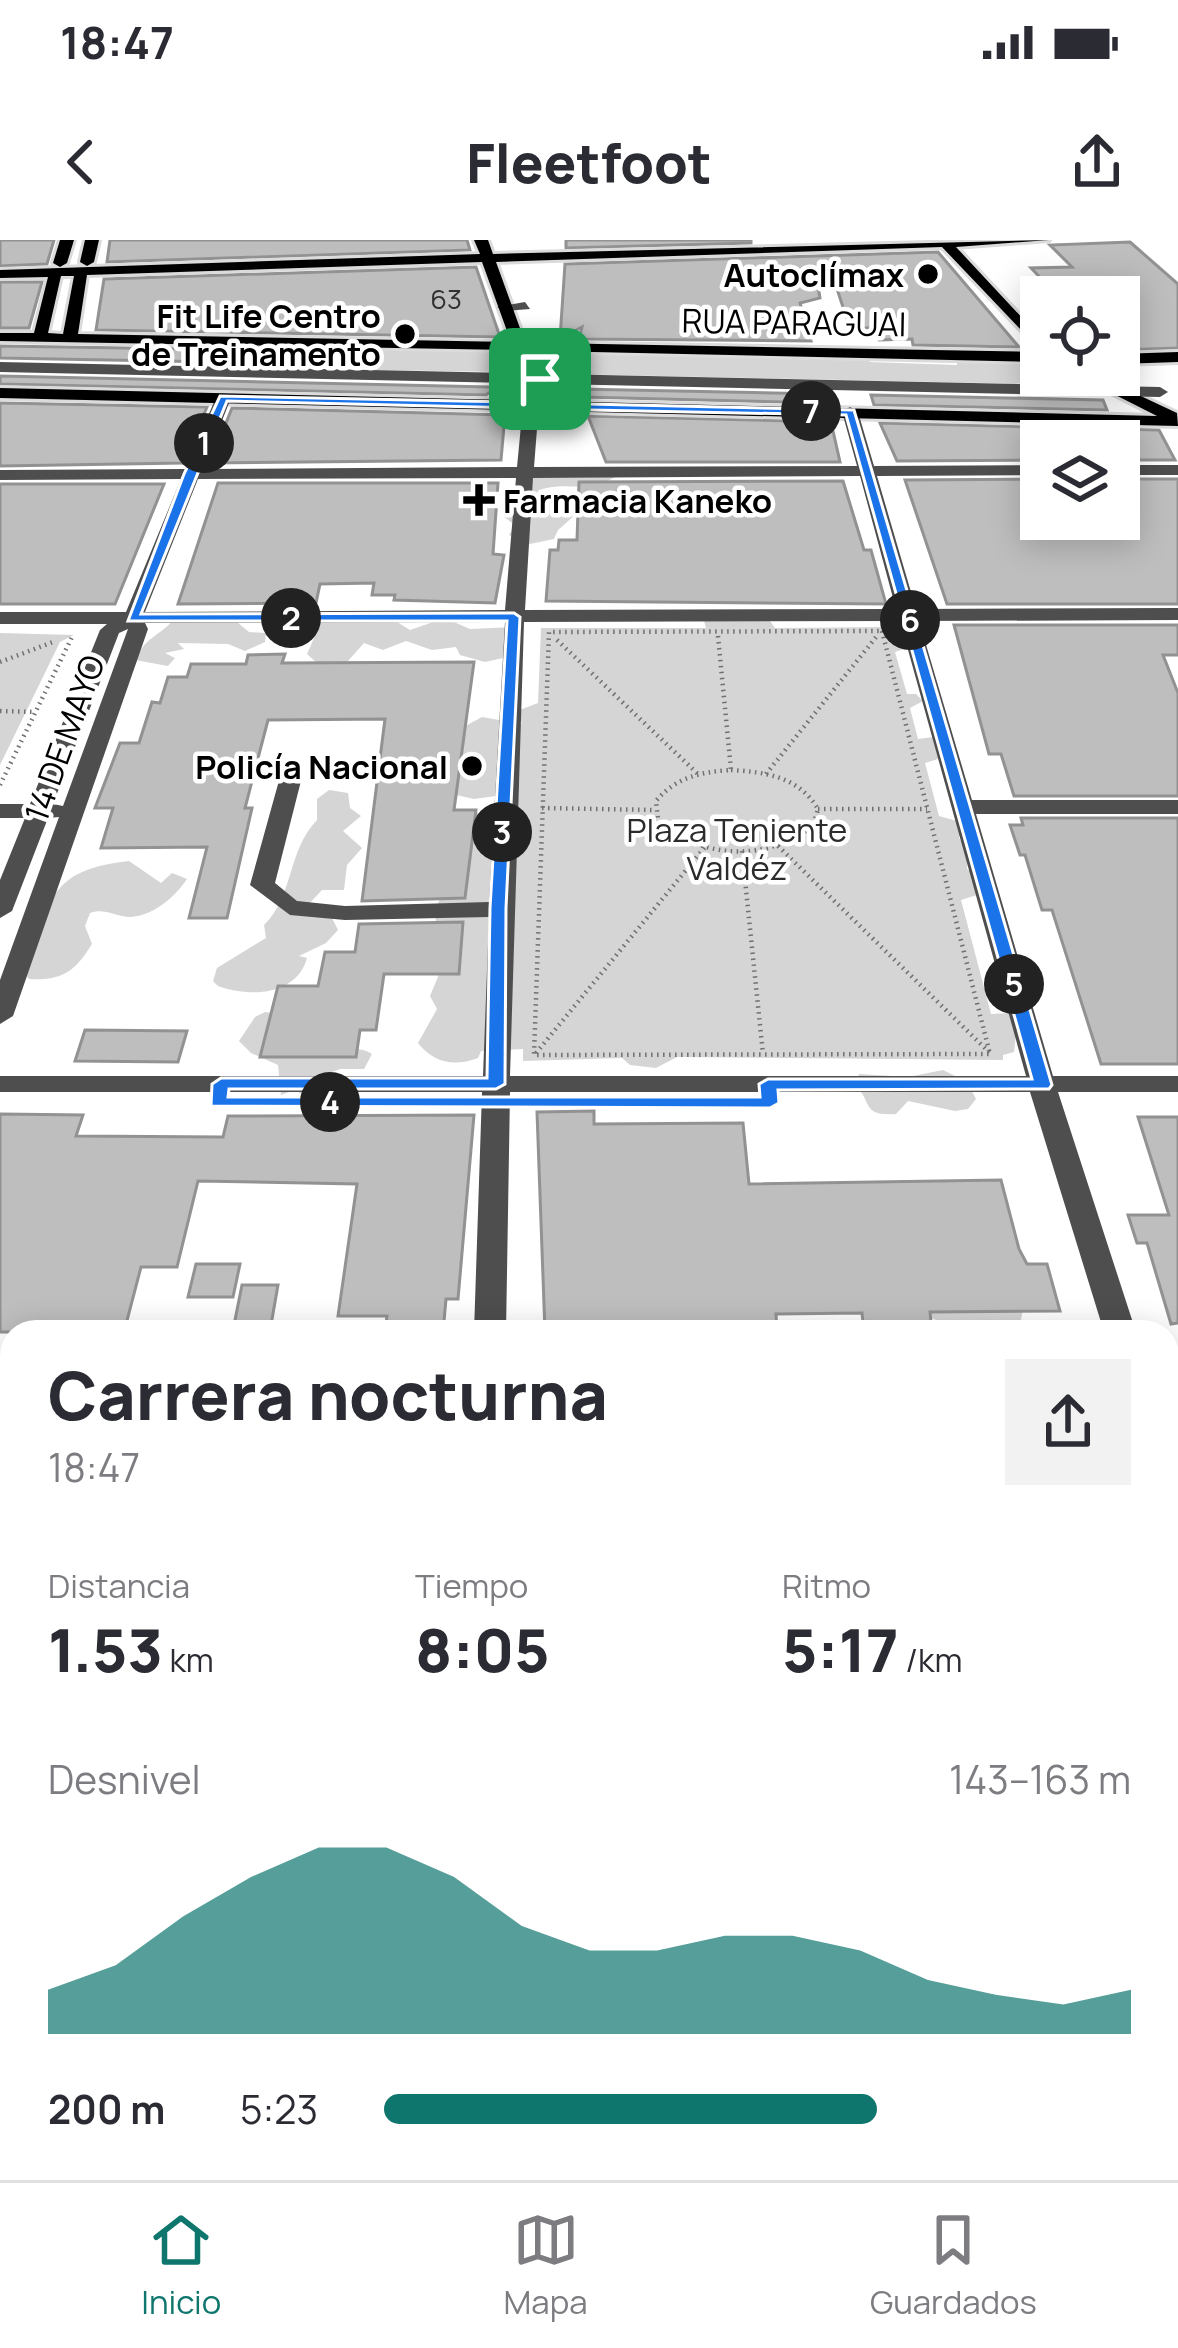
<!DOCTYPE html>
<html lang="es">
<head>
<meta charset="utf-8">
<style>
	:root { --surface:#fff; --page:#f2f2f3; --text:#2b2b33; --muted:#7c7c81; --line:#e1e1e2; --accent:#0f766e }
	body { margin:0; font-family:Manrope,sans-serif; background:var(--page); color:var(--text); height:100vh; display:flex; flex-direction:column; font-size:45px; white-space:nowrap }
	* { box-sizing:border-box; margin:0 }
	p { font-size:39px; color:var(--muted) }
	.icon { flex:none; width:66px; height:66px; fill:none; stroke:currentColor; stroke-width:2; stroke-linecap:round; stroke-linejoin:round }
	.map { position:relative; flex:1; overflow:hidden }
	.details { position:absolute; left:0px; top:1080px; width:1179px; height:861px; display:flex; flex-direction:column; background:var(--surface); border-radius:36px 36px 0 0; box-shadow:0 6px 30px #0003 }
	.details>* { flex:none }
	.fabs { position:absolute; left:1020px; top:36px; display:grid; gap:24px }
	.fabs a { display:grid; place-items:center; width:120px; height:120px; border-radius:0px; background:var(--surface); box-shadow:0 6px 30px #0003; font-size:60px }
	.pin { position:absolute; display:grid; place-items:center; width:102px; height:102px; color:#fff; margin:-51px; border-radius:24px; box-shadow:0 6px 18px #0006 }
	.km { position:absolute; width:60px; height:60px; margin:-30px; border-radius:50%; background:#222; color:#fff; font-size:33px; line-height:60px; text-align:center }
	.round { display:grid; place-items:center; flex:none; width:126px; height:126px; border-radius:0px; background:var(--page) }
	.summary { display:flex; align-items:center; justify-content:space-between; height:204px; padding:0 48px }
	h1 { font-size:66px; font-weight:800; line-height:90px }
	.stats { display:grid; grid-template-columns:repeat(3,1fr); gap:18px; height:204px; padding:12px 48px }
	.stats div { display:grid; align-content:center }
	.stats b { font-size:60px; font-weight:800 }
	.stats small { font-size:33px; font-weight:400 }
	.stats p { font-size:33px }
	.chart { height:336px; padding:24px 48px }
	.chart p { display:flex; justify-content:space-between }
	.chart svg { width:100%; height:216px; margin-top:12px; fill:var(--accent); opacity:.7 }
	ul { padding:0 48px; list-style:none; font-size:39px }
	li { display:grid; grid-template-columns:192px 144px 1fr; align-items:center; height:90px }
	li i { height:30px; border-radius:15px; background:var(--accent) }
	.status { display:flex; justify-content:space-between; align-items:center; height:84px; padding:0 60px; background:var(--surface); direction:ltr }
	.status svg { height:33px; fill:currentColor }
	header { display:flex; justify-content:space-between; align-items:center; height:156px; padding:0 48px; background:var(--surface); font-size:54px; font-weight:800 }
	.tabs { display:flex; justify-content:space-around; align-items:center; height:168px; border-top:3px solid var(--line); background:var(--surface); font-size:33px; color:var(--muted) }
	.tabs a { display:grid; justify-items:center; gap:6px }
	.tabs .selected { color:var(--accent) }
	.map>svg:first-child { display:block }
	.green { fill:#d5d5d5 }
	.building { fill:#bebebe; stroke:#929292; stroke-width:3 }
	.lines { fill:none; stroke-linecap:round; stroke-linejoin:round }
	.minor-tunnel { stroke:#d9d9d9; stroke-width:15; stroke-dasharray:15 8; stroke-linecap:butt }
	.major-casing { stroke:#dbdbdb; stroke-width:6 }
	.path { stroke:#707070; stroke-width:4.5; stroke-dasharray:1.5 4.5; stroke-linecap:butt }
	.minor { fill:#4e4e4e; fill-rule:evenodd }
	.major { fill:#000; fill-rule:evenodd }
	.route { fill:#1a73e8; stroke:#fff; stroke-width:3; fill-rule:evenodd }
	.poi-dot { fill:#000; stroke:#fff; stroke-width:4.5 }
	.labels { text-anchor:middle; dominant-baseline:central; stroke-width:9; stroke-linejoin:round; paint-order:stroke }
	.far-number-label { font-size:27px; fill:#303030 }
	.far-poi-label { font-size:33px; font-weight:bold; fill:#000; stroke:#fff; text-anchor:end }
	.far-street-label { font-size:33px; fill:#000; stroke:#fff }
	.far-park-label { font-size:33px; fill:#2c2c2c; stroke:#fff }
</style>
</head>
<body>
<div class="status"><b>18:47</b><svg viewBox="0 0 49 12"><path d="M0 12V9h3v3zM5 12V6h3v6zM10 12V3h3v9zM15 12V0h3v12zM26 1h20v11H26zM47 4h2v5h-2z"/></svg></div>
<header><svg class="icon" aria-label="back" viewBox="0 0 24 24"><path d="M15 5l-7 7 7 7"/></svg>Fleetfoot<svg class="icon" aria-label="share" viewBox="0 0 24 24"><path d="M12 15V3M7 8l5-5 5 5M5 13v7h14v-7"/></svg></header>
<div class="map">
<svg width="1178" height="1940" viewBox="0 0 1178 1940">
	<rect width="100%" height="100%" fill="#fff"/>
	<!-- green -->
	<g class="green">
		<polygon points="368,106 501,112 505,114 503,132 371,130 375,116 357,112"/>
		<polygon points="561,111 868,118 870,122 957,125 957,119 1033,121 1041,123 1041,135 1064,135 1082,145 562,134 555,132"/>
		<path d="M615 237C583 255 569 240 539 250L537 255 575 275 558 290 554 299 530 304 509 295 515 285 504 277 524 238Z"/>
		<path d="M354 378 394 380 410 390 445 378 470 389 513 387 503 418 485 422 460 415 456 407 432 410 406 401 383 410 364 403 347 422 319 425 307 414 314 398 298 395 287 385C306 375 332 384 354 378Z"/>
		<path d="M174 379 237 382 249 392 266 393 265 402 245 411 228 404 178 403 184 409 165 413 175 418 168 426 135 420C147 395 159 397 174 379Z"/>
		<path d="M704 381H770L775 388 889 387 909 394 910 407 895 412 907 454H916L923 461 910 468 918 499 933 497 941 518 925 523 939 576 964 583 959 598 968 610 967 629 975 634 977 655 961 660 991 774 1010 773 1016 794 1014 812 1003 815V820L677 817 656 828 630 825 622 818 523 821V809L481 811 478 818C454 827 434 823 418 803L437 769 430 756 440 732 435 671 472 578 476 573 497 574 503 555 474 559 456 555V539L465 530 458 521 456 491 482 477 522 484 517 471 538 463 541 388H706Z"/>
		<polygon points="0,393 74,395 60,402 0,525"/>
		<path d="M329 550 348 553 350 568 361 576 343 591 362 608 347 625 344 650H322L307 666 332 678 338 690 326 703 299 716 307 718C297 755 251 758 218 746L213 741 217 728 266 698 264 685C294 656 287 611 317 580V559Z"/>
		<path d="M129 621 161 643 172 633 187 639C175 657 152 677 129 677 114 676 104 668 90 673L85 686 92 704C75 732 61 741 29 739L24 733C50 663 46 630 129 621Z"/>
		<path d="M265 772C292 774 311 797 335 806 348 811 360 806 372 814L364 829H340L316 838 326 848 320 855 306 856 294 850 281 855 278 825 251 813 239 801 255 777Z"/>
		<path d="M943 830 967 842 976 859 968 869 955 871 908 861 896 874C861 876 873 863 856 846L859 834 908 837Z"/>
		<polygon points="1023,1068 1019,1092 924,1092 938,1081 913,1069"/>
	</g>
	<!-- building -->
	<g class="building">
		<polygon points="0,0 54,0 47,24 0,26"/>
		<polygon points="110,0 467,0 470,10 107,22"/>
		<polygon points="566,0 751,0 751,3 566,8"/>
		<polygon points="1130,2 1178,44 1178,108 1119,110 1119,57 1057,55 1031,28 1072,27 1050,5"/>
		<polygon points="938,12 1019,107 913,105 912,99 879,100 872,88 850,88 835,43 818,46 820,58 800,63 811,101 579,99 582,87 560,99 565,24"/>
		<polygon points="476,27 500,97 96,90 104,39"/>
		<polygon points="0,42 42,42 29,88 0,88"/>
		<polygon points="0,106 321,111 321,117 368,125 0,118"/>
		<polygon points="0,136 490,147 496,148 486,155 0,144"/>
		<polygon points="577,149 824,154 826,163 581,157"/>
		<polygon points="871,155 1103,160 1107,170 874,165"/>
		<polygon points="0,163 207,167 183,223 0,226"/>
		<polygon points="232,168 505,175 501,220 210,223"/>
		<polygon points="588,176 831,182 840,222 606,222"/>
		<polygon points="880,183 1113,189 1118,201 1034,201 1041,220 897,221"/>
		<polygon points="1119,189 1159,190 1175,220 1119,220"/>
		<polygon points="1041,239 1041,279 1049,279 1052,285 1074,286 1119,286 1119,239 1178,239 1178,364 947,364 905,240"/>
		<polygon points="843,241 864,310 871,310 886,364 546,361 550,310 558,310 559,300 577,300 579,242"/>
		<polygon points="218,243 498,243 493,314 504,315 495,363 394,360 395,355 372,355 374,343 320,344 316,363 178,364"/>
		<polygon points="0,244 164,244 115,364 0,364"/>
		<polygon points="1178,385 1178,415 1163,415 1178,453 1178,556 1014,556 1001,514 989,514 954,385"/>
		<polygon points="285,414 282,423 474,422 454,570 476,570 465,658 362,661 385,479 268,480 245,568 252,568 227,678 189,678 207,607 101,608 113,568 95,568 120,503 139,503 152,462 160,463 168,437 187,437 191,424 246,424 248,415"/>
		<polygon points="1021,578 1178,578 1178,824 1101,824 1052,670 1042,670 1025,615 1020,615 1010,585 1023,585"/>
		<polygon points="463,682 459,734 384,734 376,790 360,790 356,817 260,817 278,746 318,746 325,712 355,712 359,684"/>
		<polygon points="85,790 187,791 178,822 75,821"/>
		<polygon points="594,871 594,884 743,883 749,944 1001,940 1019,1009 1027,1024 1047,1024 1060,1071 930,1072 932,1092 864,1092 862,1073 776,1074 777,1092 657,1092 657,1082 606,1083 606,1092 545,1092 537,872"/>
		<polygon points="0,874 83,875 76,896 223,897 228,876 474,875 458,1059 446,1059 443,1092 385,1092 387,1076 338,1076 357,944 198,941 177,1027 141,1027 124,1092 0,1092"/>
		<polygon points="1138,877 1178,877 1178,1083 1171,1084 1147,1003 1137,1003 1128,975 1169,975"/>
		<polygon points="196,1024 240,1024 233,1057 188,1057"/>
		<polygon points="242,1045 278,1045 271,1085 234,1085"/>
	</g>
	<g class="lines">
		<!-- minor-tunnel -->
		<polyline class="minor-tunnel" points="226,115 247,116"/>
		<!-- major casing -->
		<g class="major-casing">
			<g id="major">
				<polygon points="60,0 74,0 67,23 60,27 53,23"/>
				<polygon points="85,0 99,0 94,22 87,26 80,22"/>
				<path d="M474 0H488L493 14 1049 0 956 7 1041 98V111L942 7 496 22 525 102 515 108 526 112 525 161H532L531 111 546 103 1041 112V122L547 111 548 161 1157 176 1076 135H1096L1177 173 1178 186 0 158V148L509 160 512 110 0 101V93H34L48 37 0 38V30L480 14ZM482 22 511 102 78 94 87 35ZM61 36H74L63 94 48 93Z"/>
				<polygon points="1178,112 1178,122 1119,124 1119,114"/>
			</g>
		</g>
		<!-- path -->
		<g class="path">
			<polygon points="882,391 990,814 534,815 549,392"/>
			<polyline points="718,396 731,530"/>
			<polyline points="557,400 698,534"/>
			<polyline points="0,422 53,402"/>
			<polyline points="0,471 36,472"/>
			<path d="M731 530C766 532 799 537 818 569L813 586C766 622 701 620 658 579L656 561C676 537 701 532 731 530Z"/>
			<polyline points="766,534 877,396"/>
			<polyline points="0,545 72,397"/>
			<polyline points="542,568 655,570"/>
			<polyline points="818,569 927,569"/>
			<polyline points="778,606 990,813"/>
			<polyline points="742,611 763,814"/>
			<polyline points="536,813 705,607"/>
		</g>
		<!-- minor -->
		<g class="minor">
			<polygon points="525,62 530,69 504,71 497,67"/>
			<polygon points="0,122 1160,147 1168,152 1160,157 0,132"/>
			<path d="M217 155 231 158 203 229 517 227 522 175 540 161 548 166 538 176 534 227 857 226 842 172 850 167 858 172 874 226 1041 225V235L877 236 916 369 1178 368V380L919 381 972 560H1178V574H976L1053 836H1178V852H1058L1136 1092H1104L1030 852H510L506 1092H474L482 852H0V836H483L489 677 345 680 290 675 250 645 280 537 291 530 302 537 275 643 297 661 345 666 489 662 505 382 145 383 148 389 13 776 0 784V740L59 577 48 578 12 671 0 678V640L25 578H0V564H30L100 390 107 384H0V372H126L181 239 0 240V230L185 229ZM860 236 896 369 525 370 533 238ZM516 238 505 370 145 372 198 239ZM900 381 1026 836H510L524 382ZM128 389 63 566 53 564 119 393Z"/>
			<rect x="1119" y="225" width="59" height="10"/>
			<polygon points="1167,1230 1178,1233 1178,1292 1167,1289"/>
			<rect x="0" y="1240" width="12" height="26"/>
			<rect x="442" y="1929" width="46" height="11"/>
		</g>
		<!-- major -->
		<use href="#major" class="major"/>
	</g>
	<!-- route -->
	<path class="route" d="M518 135 543 136 545 163 854 170 1052 845 1049 849 778 850 779 863 770 868 211 866 212 844 221 838H487L490 668 507 381H128L184 234 220 156 512 162 513 138ZM523 141H535V166L540 169 846 175 1032 839H768L759 844 760 857H228L229 849H496L505 844 506 668 520 377 514 373 141 374 227 161 517 168 522 165Z"/>
	<!-- markers -->
	<g class="poi-dot">
		<circle cx="928" cy="34" r="12"/>
		<circle cx="405" cy="94" r="12"/>
		<path d="M473 242h12v12h12v12h-12v12h-12v-12h-12v-12h12z"/>
		<circle cx="472" cy="526" r="12"/>
	</g>
	<g class="labels">
		<!-- far-number labels -->
		<g class="far-number-label">
			<text x="446" y="58">63</text>
		</g>
		<!-- far-poi labels -->
		<g class="far-poi-label">
			<text x="904" y="34">Autoclímax</text>
			<text x="381" y="75">Fit Life Centro<tspan x="381" dy="38">de Treinamento</tspan></text>
			<text x="503" y="260" text-anchor="start">Farmacia Kaneko</text>
			<text x="448" y="526">Policía Nacional</text>
		</g>
		<!-- far-street labels -->
		<g class="far-street-label">
			<text transform="translate(794 82) rotate(1)">RUA PARAGUAI</text>
			<text transform="translate(64 498) rotate(-70)">14 DE MAYO</text>
		</g>
		<!-- far-park labels -->
		<g class="far-park-label">
			<text x="737" y="589">Plaza Teniente<tspan x="737" dy="38">Valdéz</tspan></text>
		</g>
	</g>
</svg>
<div class="fabs">
<a><svg class="icon" aria-label="locate" viewBox="0 0 24 24"><circle cx="12" cy="12" r="6"/><path d="M12 2v4M12 18v4M2 12h4M18 12h4"/></svg></a>
<a><svg class="icon" aria-label="layers" viewBox="0 0 24 24"><path d="M12 4l9 5-9 5-9-5zM3 14l9 5 9-5"/></svg></a>
</div>
<div class="pin" style="left:540px;top:139px;background:#1e9e55"><svg class="icon" aria-label="arrive" viewBox="0 0 24 24"><path d="M6 21V4h12l-3 4 3 4H6"/></svg></div>
<b class="km" style="left:204px;top:203px">1</b>
<b class="km" style="left:291px;top:378px">2</b>
<b class="km" style="left:502px;top:592px">3</b>
<b class="km" style="left:330px;top:862px">4</b>
<b class="km" style="left:1014px;top:744px">5</b>
<b class="km" style="left:910px;top:380px">6</b>
<b class="km" style="left:811px;top:171px">7</b>
<section class="details">
<div class="summary"><div><h1>Carrera nocturna</h1><p>18:47</p></div><a class="round"><svg class="icon" aria-label="share" viewBox="0 0 24 24"><path d="M12 15V3M7 8l5-5 5 5M5 13v7h14v-7"/></svg></a></div>
<div class="stats">
<div><p>Distancia</p><b>1.53<small> km</small></b></div>
<div><p>Tiempo</p><b>8:05</b></div>
<div><p>Ritmo</p><b>5:17<small> /km</small></b></div>
</div>
<div class="chart"><p><span>Desnivel</span>143–163 m</p>
<svg viewBox="0 0 160 44" preserveAspectRatio="none"><path d="M0 44V35L10 30L20 20L30 12L40 6L50 6L60 12L70 22L80 27L90 27L100 24L110 24L120 27L130 33L140 36L150 38L160 35V44z"/></svg>
</div>
<ul>
<li><b>200 m</b>5:23<i style="width:66%"></i></li>
</ul>
</section>
</div>
<nav class="tabs">
<a class="selected"><svg class="icon" aria-label="home" viewBox="0 0 24 24"><path d="M3 11l9-7 9 7M6 9v11h12V9"/></svg>Inicio</a>
<a><svg class="icon" aria-label="map" viewBox="0 0 24 24"><path d="M3 6l6-2 6 2 6-2v14l-6 2-6-2-6 2zM9 4v14M15 6v14"/></svg>Mapa</a>
<a><svg class="icon" aria-label="saved" viewBox="0 0 24 24"><path d="M7 4h10v16l-5-4-5 4z"/></svg>Guardados</a>
</nav>
</body>
</html>
